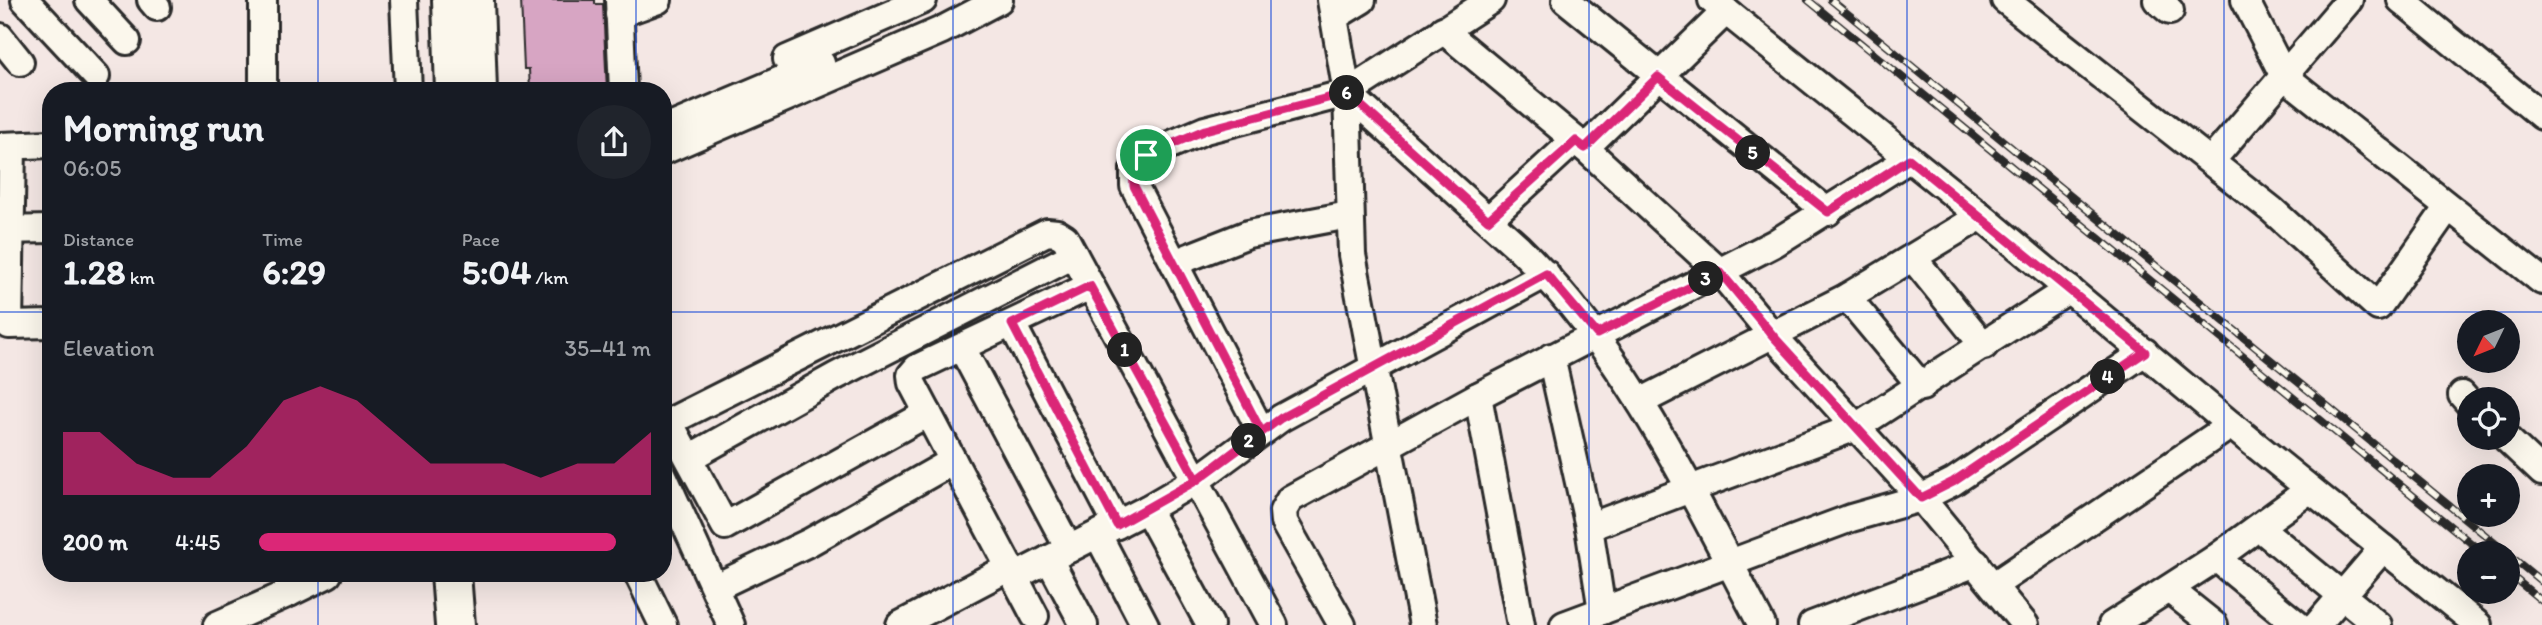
<!DOCTYPE html>
<html lang="en">
<head>
<meta charset="utf-8">
<style>
	:root { --surface:#171b24; --page:#20242c; --text:#f1f3f6; --muted:#9ea1a6; --accent:#db2777 }
	body { margin:0; font-family:Itim,sans-serif; background:var(--page); color:var(--text); height:100vh; display:flex; flex-direction:column; font-size:26px; white-space:nowrap }
	* { box-sizing:border-box; margin:0 }
	p { font-size:23px; color:var(--muted) }
	.icon { flex:none; width:38px; height:38px; fill:none; stroke:currentColor; stroke-width:2; stroke-linecap:round; stroke-linejoin:round }
	.map { position:relative; flex:1; overflow:hidden }
	.sheet { position:absolute; left:42px; top:82px; width:630px; height:500px; display:flex; flex-direction:column; background:var(--surface); border-radius:28px; box-shadow:0 7px 28px #0002 }
	.sheet>* { flex:none }
	.needle { width:46px; rotate:227deg }
	.buttons { position:absolute; left:2457px; top:310px; display:grid; gap:14px }
	.buttons a { display:grid; place-items:center; width:63px; height:63px; border-radius:50%; background:var(--surface); box-shadow:0 7px 28px #0002; font-size:35px }
	.pin { position:absolute; display:grid; place-items:center; width:60px; height:60px; color:#fff; margin:-30px; border:4px solid #fff; border-radius:50%; box-shadow:0 2px 7px #0007 }
	.km { position:absolute; width:35px; height:35px; margin:-18px; border-radius:50%; background:#222; color:#fff; font-size:19px; line-height:35px; text-align:center }
	.round { display:grid; place-items:center; flex:none; width:74px; height:74px; border-radius:37px; background:var(--page) }
	.headline { display:flex; align-items:center; justify-content:space-between; height:119px; padding:0 21px }
	h1 { font-size:38px; font-weight:700; line-height:52px }
	.figures { display:grid; grid-template-columns:repeat(3,1fr); gap:10px; height:119px; padding:7px 21px }
	.figures div { display:grid; align-content:center }
	.figures b { font-size:35px; font-weight:700 }
	.figures small { font-size:19px; font-weight:400 }
	.figures p { font-size:19px }
	.chart { height:196px; padding:14px 21px }
	.chart p { display:flex; justify-content:space-between }
	.chart svg { width:100%; height:126px; margin-top:7px; fill:var(--accent); opacity:.7 }
	ul { padding:0 21px; list-style:none; font-size:23px }
	li { display:grid; grid-template-columns:112px 84px 1fr; align-items:center; height:52px }
	li i { height:18px; border-radius:9px; background:var(--accent) }
	.map>svg:first-child { display:block }
	.building { fill:#d7a5c3; stroke:#2b2b2b; stroke-width:2 }
	.lines { fill:none; stroke-linecap:round; stroke-linejoin:round }
	.minor-casing { stroke:#2b2b2b; stroke-width:32 }
	.highway-casing { stroke:#2b2b2b; stroke-width:44 }
	.minor { stroke:#fbf7ec; stroke-width:26 }
	.highway { stroke:#fbf7ec; stroke-width:38 }
	.rail-casing { stroke:#2b2b2b; stroke-width:8 }
	.rail { stroke:#fbf7ec; stroke-width:5; stroke-dasharray:16; stroke-linecap:butt }
	.route-casing { stroke:#fff; stroke-width:14 }
	.route { stroke:#db2777; stroke-width:9 }
	.grid { fill:none; stroke:#1d4ed8; stroke-width:2; stroke-opacity:0.55 }
</style>
</head>
<body>
<div class="map">
<svg width="2542" height="625" viewBox="0 0 2542 625">
	<rect width="100%" height="100%" fill="#f4e7e4"/>
	<filter id="ink" filterUnits="userSpaceOnUse"><feTurbulence type="fractalNoise" baseFrequency=".0143" numOctaves="2"/><feDisplacementMap in="SourceGraphic" scale="14" xChannelSelector="R" yChannelSelector="G"/><feConvolveMatrix kernelMatrix="1 2 1 2 8 2 1 2 1" color-interpolation-filters="sRGB"/></filter>
	<g filter="url(#ink)">
		<!-- building -->
		<polygon class="building" points="521,0 595,0 595,4 603,4 607,91 530,91 529,69 524,69"/>
		<g class="lines">
			<!-- minor casing -->
			<g class="minor-casing">
				<g id="minor">
					<polyline points="25,0 96,76"/>
					<polyline points="89,0 127,41"/>
					<polyline points="151,0 157,7"/>
					<polyline points="404,0 408,91"/>
					<polyline points="480,0 483,91"/>
					<polyline points="619,0 623,91"/>
					<polyline points="1331,0 1347,93 1352,255 1423,625"/>
					<polyline points="1566,0 1828,212"/>
					<polyline points="1712,0 1981,216 2231,425 2478,625"/>
					<polyline points="2005,0 2272,210 2378,307 2448,207"/>
					<polyline points="2157,0 2170,11"/>
					<polyline points="2245,0 2284,76 2542,281"/>
					<polyline points="2401,0 2542,116"/>
					<polyline points="619,14 658,0"/>
					<polyline points="1334,17 1362,0"/>
					<polyline points="1443,30 1585,148 1720,272 1774,337 1921,498 2025,625"/>
					<polyline points="0,37 20,62"/>
					<polyline points="787,59 923,0"/>
					<polyline points="263,91 263,0"/>
					<path d="M1347 93 1519 248C1627 353 1692 493 1762 625"/>
					<polyline points="663,130 821,63"/>
					<polyline points="0,146 51,144"/>
					<polyline points="12,146 9,325 51,324"/>
					<polyline points="1585,148 1726,11"/>
					<polyline points="663,151 942,30 999,0"/>
					<polyline points="2211,161 2349,0"/>
					<polyline points="1488,220 1575,140"/>
					<polyline points="0,230 51,229"/>
					<polyline points="1913,258 1984,346"/>
					<polyline points="1174,263 1248,234 1349,215"/>
					<polyline points="1847,297 1922,387"/>
					<polyline points="1012,324 1117,525"/>
					<polyline points="962,348 1069,549"/>
					<polyline points="1551,357 1589,527 1602,611"/>
					<polyline points="2462,395 2469,403"/>
					<polyline points="1478,396 1521,625"/>
					<polyline points="1640,402 1847,297 1981,216"/>
					<polyline points="669,422 725,526 928,413"/>
					<polyline points="663,425 1047,232 1057,233 1065,238 1274,625"/>
					<polyline points="1261,431 1134,186 1134,169 1146,155 1205,130 1347,93 1491,0"/>
					<polyline points="2506,438 2542,472"/>
					<polyline points="689,458 836,376 1074,255"/>
					<polyline points="663,475 731,625"/>
					<polyline points="1147,509 1210,625"/>
					<polyline points="1589,527 1856,427 2069,289"/>
					<polyline points="2260,528 2378,625"/>
					<polyline points="1098,535 1145,625"/>
					<polyline points="2216,558 2298,625"/>
					<polyline points="1049,559 1084,625"/>
					<polyline points="288,574 289,593 328,574"/>
					<polyline points="638,574 663,625"/>
					<polyline points="1014,577 1147,509 1197,480 1281,418 1546,274"/>
					<polyline points="1994,585 2231,425"/>
					<polyline points="716,587 810,542 953,461"/>
					<polyline points="2169,589 2214,625"/>
					<polyline points="1035,616 912,383 911,375 917,368 1090,286"/>
					<polyline points="217,625 289,593"/>
					<polyline points="900,625 1010,567"/>
					<polyline points="1342,625 1284,522 1283,511 1290,499 1478,396 1775,243 1909,159"/>
					<polyline points="1564,625 1851,518 1921,498 1953,482 2145,352"/>
					<polyline points="1812,625 1976,563"/>
					<polyline points="2112,625 2216,558 2309,490"/>
					<polyline points="2317,625 2383,548"/>
				</g>
			</g>
			<!-- highway casing -->
			<g class="highway-casing">
				<g id="highway">
					<polyline points="452,0 455,91"/>
					<polyline points="451,574 455,625"/>
				</g>
			</g>
			<!-- minor -->
			<use href="#minor" class="minor"/>
			<!-- highway -->
			<use href="#highway" class="highway"/>
			<!-- rail casing -->
			<g class="rail-casing">
				<g id="rail">
					<polyline points="1808,0 2483,553"/>
					<polyline points="1831,0 2507,553"/>
					<polyline points="2508,554 2542,582"/>
					<polyline points="2508,573 2542,601"/>
				</g>
			</g>
			<!-- rail -->
			<use href="#rail" class="rail"/>
		</g>
	</g>
	<g class="lines" filter="url(#ink)">
		<!-- route casing -->
		<g class="route-casing">
			<polyline id="route" points="1146,155 1133,169 1134,186 1261,431 1197,480 1090,286 1012,324 1117,525 1197,480 1281,418 1546,274 1597,334 1720,272 1774,337 1921,498 1953,482 2145,352 1909,159 1828,212 1658,77 1585,148 1576,141 1488,220 1347,93 1205,130 1146,155"/>
		</g>
		<!-- route -->
		<use href="#route" class="route"/>
	</g>
	<!-- grid -->
	<path class="grid" d="M318 0V91M636 0V91M953 0V625M1271 0V625M1589 0V625M1907 0V625M2224 0V625M0 312H51M663 312H2542M318 574V625M636 574V625"/>
</svg>
<div class="buttons">
<a><svg class="needle" viewBox="-14 -14 28 28"><path d="M0-13l5 13h-10z" fill="#e53935"/><path d="M0 13l5-13h-10z" fill="#9ea1a6"/></svg></a>
<a><svg class="icon" aria-label="locate" viewBox="0 0 24 24"><circle cx="12" cy="12" r="6"/><path d="M12 2v4M12 18v4M2 12h4M18 12h4"/></svg></a>
<a>+</a>
<a>−</a>
</div>
<div class="pin" style="left:1146px;top:155px;background:#1e9e55"><svg class="icon" aria-label="arrive" viewBox="0 0 24 24"><path d="M6 21V4h12l-3 4 3 4H6"/></svg></div>
<b class="km" style="left:1125px;top:350px">1</b>
<b class="km" style="left:1249px;top:441px">2</b>
<b class="km" style="left:1706px;top:279px">3</b>
<b class="km" style="left:2108px;top:377px">4</b>
<b class="km" style="left:1753px;top:153px">5</b>
<b class="km" style="left:1347px;top:93px">6</b>
<section class="sheet">
<div class="headline"><div><h1>Morning run</h1><p>06:05</p></div><a class="round"><svg class="icon" aria-label="share" viewBox="0 0 24 24"><path d="M12 15V3M7 8l5-5 5 5M5 13v7h14v-7"/></svg></a></div>
<div class="figures">
<div><p>Distance</p><b>1.28<small> km</small></b></div>
<div><p>Time</p><b>6:29</b></div>
<div><p>Pace</p><b>5:04<small> /km</small></b></div>
</div>
<div class="chart"><p><span>Elevation</span>35–41 m</p>
<svg viewBox="0 0 160 44" preserveAspectRatio="none"><path d="M0 44V22L10 22L20 33L30 38L40 38L50 27L60 11L70 6L80 11L90 22L100 33L110 33L120 33L130 38L140 33L150 33L160 22V44z"/></svg>
</div>
<ul>
<li><b>200 m</b>4:45<i style="width:91%"></i></li>
</ul>
</section>
</div>
</body>
</html>
